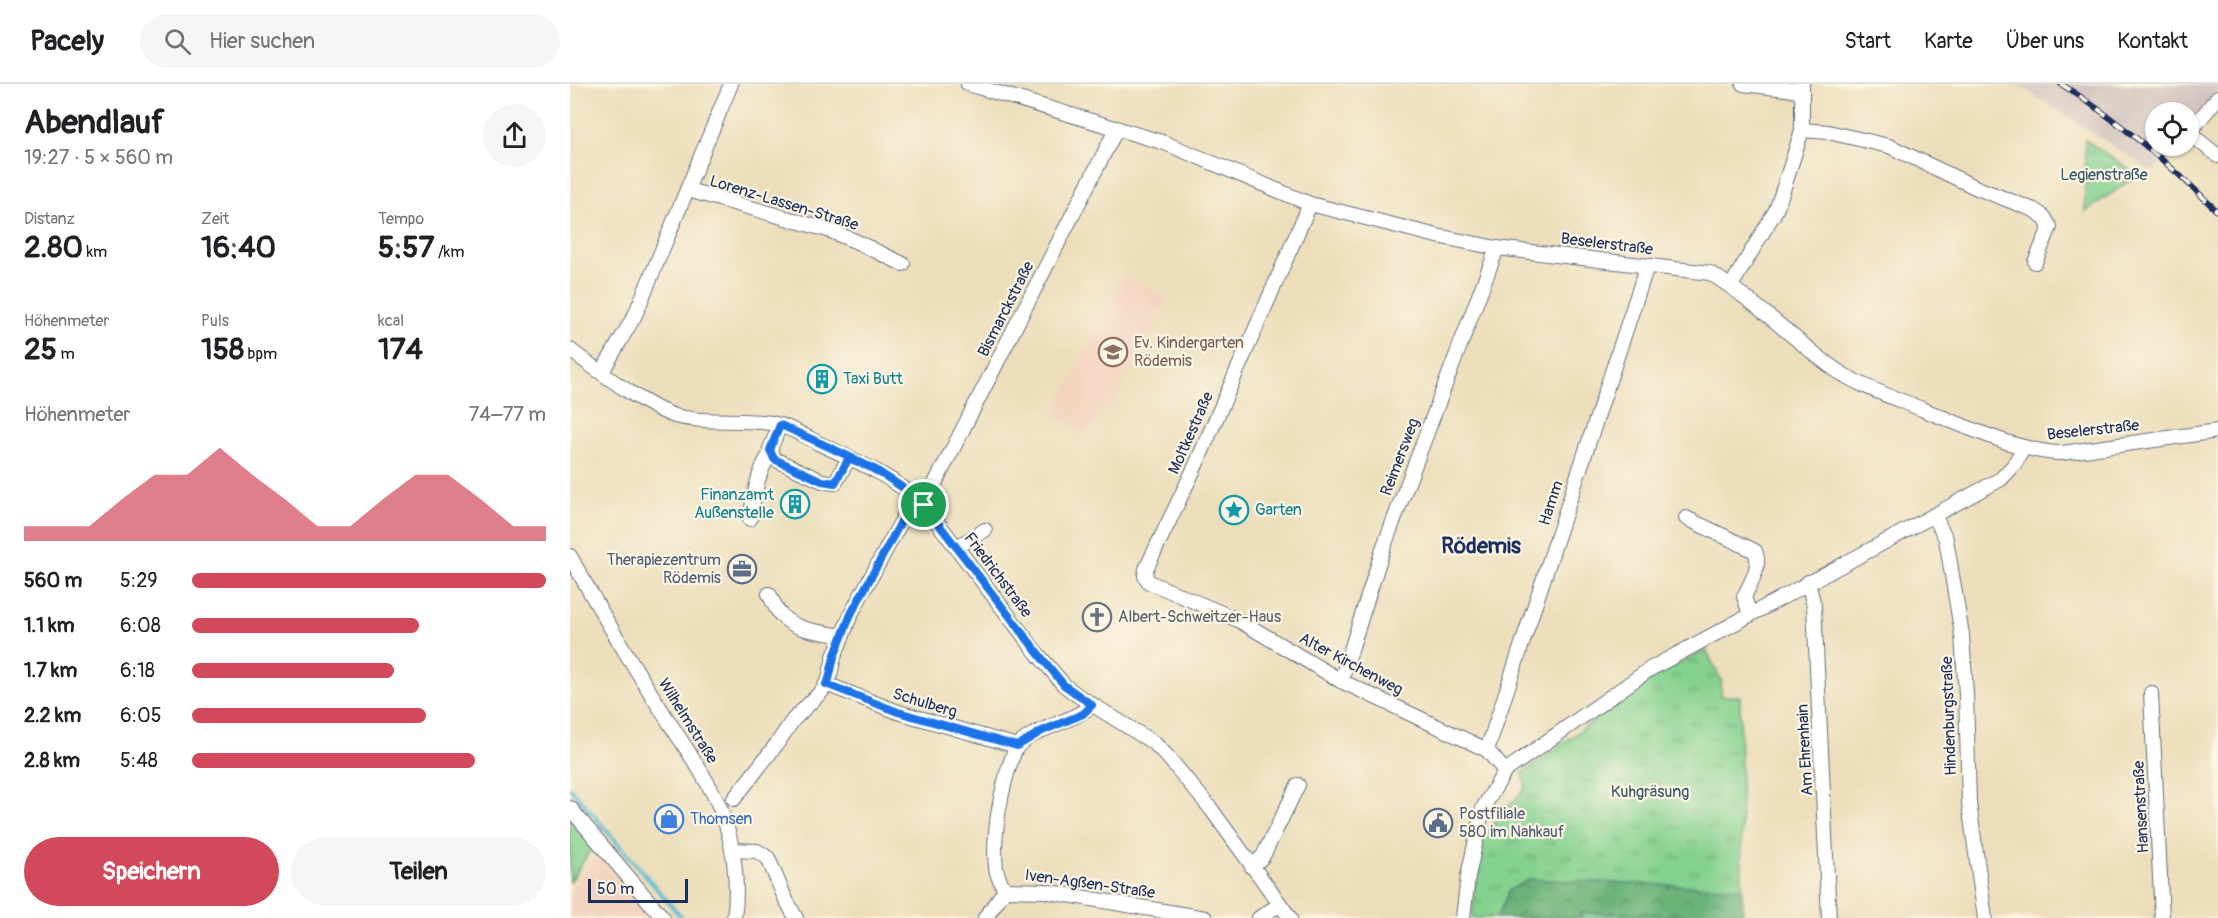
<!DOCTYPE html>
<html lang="de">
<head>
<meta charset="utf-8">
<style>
	:root { --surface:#fff; --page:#f6f6f6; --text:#202124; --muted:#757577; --line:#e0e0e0; --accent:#d1495b }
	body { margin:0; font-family:Pangolin,sans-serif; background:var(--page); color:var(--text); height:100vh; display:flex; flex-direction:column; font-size:22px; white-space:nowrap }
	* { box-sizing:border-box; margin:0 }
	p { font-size:20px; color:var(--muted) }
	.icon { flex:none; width:33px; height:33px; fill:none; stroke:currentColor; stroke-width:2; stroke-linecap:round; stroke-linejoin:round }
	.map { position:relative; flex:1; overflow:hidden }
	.drawer { display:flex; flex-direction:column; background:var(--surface); width:570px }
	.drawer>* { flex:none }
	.fabs { position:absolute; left:1575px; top:18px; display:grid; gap:12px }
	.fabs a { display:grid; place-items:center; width:54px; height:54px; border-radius:50%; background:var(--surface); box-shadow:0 2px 4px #0004; font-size:30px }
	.scale { position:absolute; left:18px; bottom:15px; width:100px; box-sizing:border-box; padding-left:6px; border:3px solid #1b2f5e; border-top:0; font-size:16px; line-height:21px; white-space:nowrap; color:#1b2f5e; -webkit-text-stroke:4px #fcf5e5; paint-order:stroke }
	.pin { position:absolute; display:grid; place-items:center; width:51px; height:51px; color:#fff; margin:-26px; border:3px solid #fff; border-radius:50%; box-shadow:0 2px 6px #0007 }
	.round { display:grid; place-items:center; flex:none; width:63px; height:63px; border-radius:32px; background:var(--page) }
	.overview { display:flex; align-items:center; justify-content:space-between; height:102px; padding:0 24px }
	h1 { font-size:33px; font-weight:800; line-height:45px }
	.metrics { display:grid; grid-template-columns:repeat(3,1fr); gap:9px; height:102px; padding:6px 24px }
	.metrics div { display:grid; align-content:center }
	.metrics b { font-size:30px; font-weight:800 }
	.metrics small { font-size:16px; font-weight:400 }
	.metrics p { font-size:16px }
	.chart { height:168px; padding:12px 24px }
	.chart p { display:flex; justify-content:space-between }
	.chart svg { width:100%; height:108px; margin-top:6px; fill:var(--accent); opacity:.7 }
	.primary-button { display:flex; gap:12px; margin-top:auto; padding:12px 24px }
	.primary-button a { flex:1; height:69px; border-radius:36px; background:var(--accent); color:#fff; font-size:24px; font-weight:800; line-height:69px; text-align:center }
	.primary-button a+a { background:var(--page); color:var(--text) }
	ul { padding:0 24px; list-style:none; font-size:20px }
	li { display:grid; grid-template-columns:96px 72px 1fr; align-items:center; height:45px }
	li i { height:15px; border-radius:8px; background:var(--accent) }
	header { display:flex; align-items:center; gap:36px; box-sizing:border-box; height:84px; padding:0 30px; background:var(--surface); border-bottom:2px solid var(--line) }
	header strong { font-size:28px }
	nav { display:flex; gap:33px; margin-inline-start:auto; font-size:21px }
	.search { width:420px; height:54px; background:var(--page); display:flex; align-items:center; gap:15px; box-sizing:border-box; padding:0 21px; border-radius:33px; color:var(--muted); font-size:22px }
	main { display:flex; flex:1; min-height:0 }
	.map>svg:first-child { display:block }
	.built { fill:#f3d4bf }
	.industrial { fill:#cfc0bb }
	.green { fill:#85d18f; stroke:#508076; stroke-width:1.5 }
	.forest { fill:url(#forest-crowns); stroke:#44716c; stroke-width:1.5 }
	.park { fill:url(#park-tufts); stroke:#508076; stroke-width:1.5 }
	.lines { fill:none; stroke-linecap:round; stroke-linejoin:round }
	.stream { stroke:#58bed5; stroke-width:4 }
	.minor-casing { stroke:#646c7e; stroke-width:16 }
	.minor { stroke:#fff; stroke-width:14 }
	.rail-casing { stroke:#1b2f5e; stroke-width:6 }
	.rail { stroke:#fcf5e5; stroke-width:4; stroke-dasharray:11; stroke-linecap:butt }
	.route-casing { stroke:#fff; stroke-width:12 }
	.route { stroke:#1a73e8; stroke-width:8 }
	.labels { text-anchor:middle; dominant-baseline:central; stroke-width:4.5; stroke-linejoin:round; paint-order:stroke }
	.park-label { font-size:16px; fill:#36586a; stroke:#fcf5e5 }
	.street-label { font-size:16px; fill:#1b2f5e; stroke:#fcf5e5 }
	.education-label { font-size:16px; fill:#785e54; stroke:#fcf5e5; text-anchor:start }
	.culture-label { font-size:16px; fill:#0d838f; stroke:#fcf5e5; text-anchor:start }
	.service-label { font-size:16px; fill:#4e5e75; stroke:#fcf5e5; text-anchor:end }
	.worship-label { font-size:16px; fill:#5b616d; stroke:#fcf5e5; text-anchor:start }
	.shop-label { font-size:16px; fill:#366cbe; stroke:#fcf5e5; text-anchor:start }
	.district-label { font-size:22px; font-weight:bold; fill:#1b2f5e; stroke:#fcf5e5 }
</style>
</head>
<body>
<header>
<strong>Pacely</strong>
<div class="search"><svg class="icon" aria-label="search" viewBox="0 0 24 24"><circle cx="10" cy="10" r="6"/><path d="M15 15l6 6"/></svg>Hier suchen</div>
<nav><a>Start</a><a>Karte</a><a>Über uns</a><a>Kontakt</a></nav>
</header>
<main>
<section class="drawer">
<div class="overview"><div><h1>Abendlauf</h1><p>19:27 · 5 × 560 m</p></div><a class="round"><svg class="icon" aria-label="share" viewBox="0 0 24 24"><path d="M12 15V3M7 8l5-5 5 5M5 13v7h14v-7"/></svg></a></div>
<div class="metrics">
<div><p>Distanz</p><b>2.80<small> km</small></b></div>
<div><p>Zeit</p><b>16:40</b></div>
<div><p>Tempo</p><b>5:57<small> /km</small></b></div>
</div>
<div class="metrics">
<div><p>Höhenmeter</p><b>25<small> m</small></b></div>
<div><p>Puls</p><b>158<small> bpm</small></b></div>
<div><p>kcal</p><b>174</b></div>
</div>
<div class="chart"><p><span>Höhenmeter</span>74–77 m</p>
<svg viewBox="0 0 160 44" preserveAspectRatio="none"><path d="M0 44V38L10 38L20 38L30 27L40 17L50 17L60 6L70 17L80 27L90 38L100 38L110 27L120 17L130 17L140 27L150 38L160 38V44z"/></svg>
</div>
<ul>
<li><b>560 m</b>5:29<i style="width:100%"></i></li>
<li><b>1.1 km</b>6:08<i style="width:64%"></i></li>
<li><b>1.7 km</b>6:18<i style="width:57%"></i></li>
<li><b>2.2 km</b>6:05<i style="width:66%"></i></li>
<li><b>2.8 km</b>5:48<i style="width:80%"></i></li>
</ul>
<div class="primary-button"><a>Speichern</a><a>Teilen</a></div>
</section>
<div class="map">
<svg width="1648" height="834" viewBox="0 0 1648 834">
	<defs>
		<pattern id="forest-crowns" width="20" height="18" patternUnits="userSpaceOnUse" patternTransform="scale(1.5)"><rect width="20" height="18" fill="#6cb37a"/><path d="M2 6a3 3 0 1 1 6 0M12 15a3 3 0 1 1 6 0" fill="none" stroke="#589267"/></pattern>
		<pattern id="park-tufts" width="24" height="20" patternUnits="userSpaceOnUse" patternTransform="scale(1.5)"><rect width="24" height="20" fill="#85d18f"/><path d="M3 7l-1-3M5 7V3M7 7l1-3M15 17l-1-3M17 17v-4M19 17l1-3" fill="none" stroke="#6caa78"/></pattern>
	</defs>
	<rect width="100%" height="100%" fill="#fcf5e5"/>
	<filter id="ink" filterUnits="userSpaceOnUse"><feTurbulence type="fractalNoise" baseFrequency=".0167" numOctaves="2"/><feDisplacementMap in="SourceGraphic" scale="12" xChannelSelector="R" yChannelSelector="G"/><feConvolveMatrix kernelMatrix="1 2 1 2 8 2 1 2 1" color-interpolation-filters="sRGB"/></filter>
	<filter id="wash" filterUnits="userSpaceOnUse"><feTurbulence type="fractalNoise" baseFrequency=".008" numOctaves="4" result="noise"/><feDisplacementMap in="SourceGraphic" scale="24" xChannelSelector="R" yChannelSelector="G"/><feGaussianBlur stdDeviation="1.35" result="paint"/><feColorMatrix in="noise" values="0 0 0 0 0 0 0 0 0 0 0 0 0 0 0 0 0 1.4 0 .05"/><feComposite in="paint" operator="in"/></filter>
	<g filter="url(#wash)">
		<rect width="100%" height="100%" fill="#ecdeba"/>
		<!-- built -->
		<g class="built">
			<polygon points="554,191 598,214 541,326 532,322 518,350 482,331"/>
			<polygon points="29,763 86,834 0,834 0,809"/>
		</g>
		<!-- industrial -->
		<polygon class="industrial" points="1447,0 1648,0 1648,6 1619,43 1618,28 1586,28 1586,62 1604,62 1583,88"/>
		<!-- green -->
		<g class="green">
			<polygon points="0,729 27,760 19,768 0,798"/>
			<polygon points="1011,829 1114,831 1113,834 1011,834"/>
		</g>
		<!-- forest -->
		<polygon class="forest" points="960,795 1172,804 1173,834 1113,834 1113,831 1012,829 1011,834 927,834 939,806"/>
		<!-- park -->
		<g class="park">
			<polygon points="1515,56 1568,91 1515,128"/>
			<polygon points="1136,566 1151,596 1151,612 1170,612 1172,804 960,795 939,806 927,834 902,834 908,775 914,751 956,703 952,689 1084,593"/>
		</g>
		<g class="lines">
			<!-- stream -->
			<polyline class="stream" points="0,704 112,834"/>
		</g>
	</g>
	<g filter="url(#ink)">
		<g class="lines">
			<!-- minor casing -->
			<g class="minor-casing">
				<g id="minor">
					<path d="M398 0 595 59 740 120 867 152 927 164 1140 189C1184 216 1221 253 1263 284 1290 303 1323 313 1354 326 1393 341 1451 369 1492 369L1648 347"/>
					<polyline points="1173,0 1232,7"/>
					<polyline points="1648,13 1619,49 1648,72"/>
					<polyline points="1232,46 1258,48 1319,62 1407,104 1464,126 1474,133 1480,143 1465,178"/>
					<polyline points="118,106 258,146 285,157 333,180"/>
					<polyline points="740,120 625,383 576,485 575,492 579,498 670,537 771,597 917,666 935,687"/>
					<polyline points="1161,202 1206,126 1214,103 1232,46 1232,0"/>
					<path d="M0 266C26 285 76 323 105 332 137 340 170 334 201 339 218 342 233 351 248 359 285 376 324 393 354 421L466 568 494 601 507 611 584 659 597 672 641 725 720 834"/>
					<polyline points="32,288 65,231 161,0"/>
					<polyline points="210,341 200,365 204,375 252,397 265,399 279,374"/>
					<polyline points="354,421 547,44"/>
					<polyline points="1364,431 1376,455 1392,551 1396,610 1399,719 1415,834"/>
					<path d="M1116 434 1185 467C1192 481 1180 500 1174 513L1180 530"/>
					<path d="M180 435C184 413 187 389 200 370"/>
					<polyline points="387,463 415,446"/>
					<path d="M0 472C30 527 62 580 95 632 113 660 139 697 151 726 164 760 169 799 164 834"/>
					<polyline points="1238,498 1244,522 1259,834"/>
					<path d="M199 510C203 517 206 526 211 531 226 548 252 547 271 552"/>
					<polyline points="771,597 814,462 927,164"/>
					<polyline points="256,600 328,628 447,662"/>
					<polyline points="1581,609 1592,834"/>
					<polyline points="917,666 1077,182"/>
					<polyline points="164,715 206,661 223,636 252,607 259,595 264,573 281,530 345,412"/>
					<polyline points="0,724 93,834"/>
					<polyline points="162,766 187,767 198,774 215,814 226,834"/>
					<polyline points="682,783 693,772 728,701"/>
					<polyline points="435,806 474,807 635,834"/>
					<path d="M415 834 435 806C431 799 427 792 426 784 422 749 432 699 445 666 457 645 503 639 522 621"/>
					<polyline points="689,834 709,821"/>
					<polyline points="893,834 898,792 913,724 935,687 1080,585 1431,395 1444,381 1454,363"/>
				</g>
			</g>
			<!-- minor -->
			<use href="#minor" class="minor"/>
			<!-- rail casing -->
			<g class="rail-casing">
				<path id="rail" d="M1491 0C1548 36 1600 80 1648 128"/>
			</g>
			<!-- rail -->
			<use href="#rail" class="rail"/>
		</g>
	</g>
	<g class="lines" filter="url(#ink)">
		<!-- route casing -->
		<g class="route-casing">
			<path id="route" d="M354 421C315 385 262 365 215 343L210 341 200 366 204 375 252 397 265 399 279 374 306 386 345 412 281 530 264 573 259 595 256 600 328 628 447 662 472 647 513 630 522 621 494 601 471 573 354 421"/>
		</g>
		<!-- route -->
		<use href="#route" class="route"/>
	</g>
	<!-- icons -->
	<defs>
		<g id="school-ring" transform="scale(1.5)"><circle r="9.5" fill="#fcf5e5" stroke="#8d6e63" stroke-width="1.5"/><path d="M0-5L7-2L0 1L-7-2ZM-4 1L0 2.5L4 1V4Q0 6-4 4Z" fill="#8d6e63"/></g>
		<g id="building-ring" transform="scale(1.5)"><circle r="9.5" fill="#fcf5e5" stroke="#0f9aa8" stroke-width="1.5"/><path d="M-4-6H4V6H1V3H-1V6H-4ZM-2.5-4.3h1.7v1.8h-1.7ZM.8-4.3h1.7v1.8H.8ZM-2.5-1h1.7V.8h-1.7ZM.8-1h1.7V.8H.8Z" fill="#0f9aa8"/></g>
		<g id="sight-ring" transform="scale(1.5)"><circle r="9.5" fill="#fcf5e5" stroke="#0f9aa8" stroke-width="1.5"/><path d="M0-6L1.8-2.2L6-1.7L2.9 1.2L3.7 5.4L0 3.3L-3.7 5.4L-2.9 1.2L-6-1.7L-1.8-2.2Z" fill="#0f9aa8"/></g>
		<g id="office-ring" transform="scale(1.5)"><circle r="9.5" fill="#fcf5e5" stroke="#5c6f8a" stroke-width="1.5"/><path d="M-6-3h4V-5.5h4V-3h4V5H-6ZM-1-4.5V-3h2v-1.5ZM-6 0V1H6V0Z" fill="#5c6f8a"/></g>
		<g id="church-ring" transform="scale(1.5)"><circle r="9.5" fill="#fcf5e5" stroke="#6b7280" stroke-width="1.5"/><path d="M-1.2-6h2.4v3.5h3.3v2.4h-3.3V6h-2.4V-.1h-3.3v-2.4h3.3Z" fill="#6b7280"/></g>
		<g id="shop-ring" transform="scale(1.5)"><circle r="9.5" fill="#fcf5e5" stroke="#3f7fe0" stroke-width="1.5"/><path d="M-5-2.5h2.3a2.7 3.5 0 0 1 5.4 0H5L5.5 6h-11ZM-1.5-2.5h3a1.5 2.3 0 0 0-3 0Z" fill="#3f7fe0"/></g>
		<g id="civic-ring" transform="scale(1.5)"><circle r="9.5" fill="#fcf5e5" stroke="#5c6f8a" stroke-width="1.5"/><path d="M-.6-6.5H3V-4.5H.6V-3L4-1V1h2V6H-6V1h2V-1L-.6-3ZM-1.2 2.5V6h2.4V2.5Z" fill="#5c6f8a"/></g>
	</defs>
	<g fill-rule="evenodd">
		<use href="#school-ring" x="543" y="268"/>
		<use href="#building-ring" x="252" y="295"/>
		<use href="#building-ring" x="225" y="420"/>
		<use href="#sight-ring" x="664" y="426"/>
		<use href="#office-ring" x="172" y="485"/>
		<use href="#church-ring" x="527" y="533"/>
		<use href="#shop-ring" x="99" y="735"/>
		<use href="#civic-ring" x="868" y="739"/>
	</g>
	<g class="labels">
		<!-- park labels -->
		<g class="park-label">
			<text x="1534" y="91">Legienstraße</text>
			<text x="1080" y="708">Kuhgräsung</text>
		</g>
		<!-- street labels -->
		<g class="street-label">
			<text transform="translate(214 119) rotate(17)">Lorenz-Lassen-Straße</text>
			<text transform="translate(1037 160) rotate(7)">Beselerstraße</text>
			<text transform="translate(436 225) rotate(-63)">Bismarckstraße</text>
			<text transform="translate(1523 346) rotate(-6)">Beselerstraße</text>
			<text transform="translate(621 349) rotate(-66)">Moltkestraße</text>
			<text transform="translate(830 373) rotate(-69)">Reimersweg</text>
			<text transform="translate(981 419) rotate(-72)">Hamm</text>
			<text transform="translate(428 491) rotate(53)">Friedrichstraße</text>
			<text transform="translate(781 580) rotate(28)">Alter Kirchenweg</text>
			<text transform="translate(355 619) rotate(17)">Schulberg</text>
			<text transform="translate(1379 632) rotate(-92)">Hindenburgstraße</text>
			<text transform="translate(118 637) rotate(58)">Wilhelmstraße</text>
			<text transform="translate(1235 666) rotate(-93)">Am Ehrenhain</text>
			<text transform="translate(1571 723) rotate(-93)">Hansenstraße</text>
			<text transform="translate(520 800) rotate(8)">Iven-Agßen-Straße</text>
		</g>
		<!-- education labels -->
		<g class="education-label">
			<text x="564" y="259">Ev. Kindergarten<tspan x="564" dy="18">Rödemis</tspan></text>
		</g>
		<!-- culture labels -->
		<g class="culture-label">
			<text x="273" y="295">Taxi Butt</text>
			<text x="204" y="411" text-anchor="end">Finanzamt<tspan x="204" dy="18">Außenstelle</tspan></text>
			<text x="685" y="426">Garten</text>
		</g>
		<!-- service labels -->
		<g class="service-label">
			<text x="151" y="476">Therapiezentrum<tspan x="151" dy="18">Rödemis</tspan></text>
			<text x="889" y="730" text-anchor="start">Postfiliale<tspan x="889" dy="18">580 im Nahkauf</tspan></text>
		</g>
		<!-- worship labels -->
		<g class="worship-label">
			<text x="548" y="533">Albert-Schweitzer-Haus</text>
		</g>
		<!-- shop labels -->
		<g class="shop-label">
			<text x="120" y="735">Thomsen</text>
		</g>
		<!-- district labels -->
		<g class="district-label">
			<text x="911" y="462">Rödemis</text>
		</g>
	</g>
</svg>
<div class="fabs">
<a><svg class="icon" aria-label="locate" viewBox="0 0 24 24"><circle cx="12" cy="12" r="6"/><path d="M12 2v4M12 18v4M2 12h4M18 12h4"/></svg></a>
</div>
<div class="scale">50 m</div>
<div class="pin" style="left:354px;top:421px;background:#1e9e55"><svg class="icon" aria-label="arrive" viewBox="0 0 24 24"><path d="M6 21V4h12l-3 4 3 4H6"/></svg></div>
</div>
</main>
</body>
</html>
